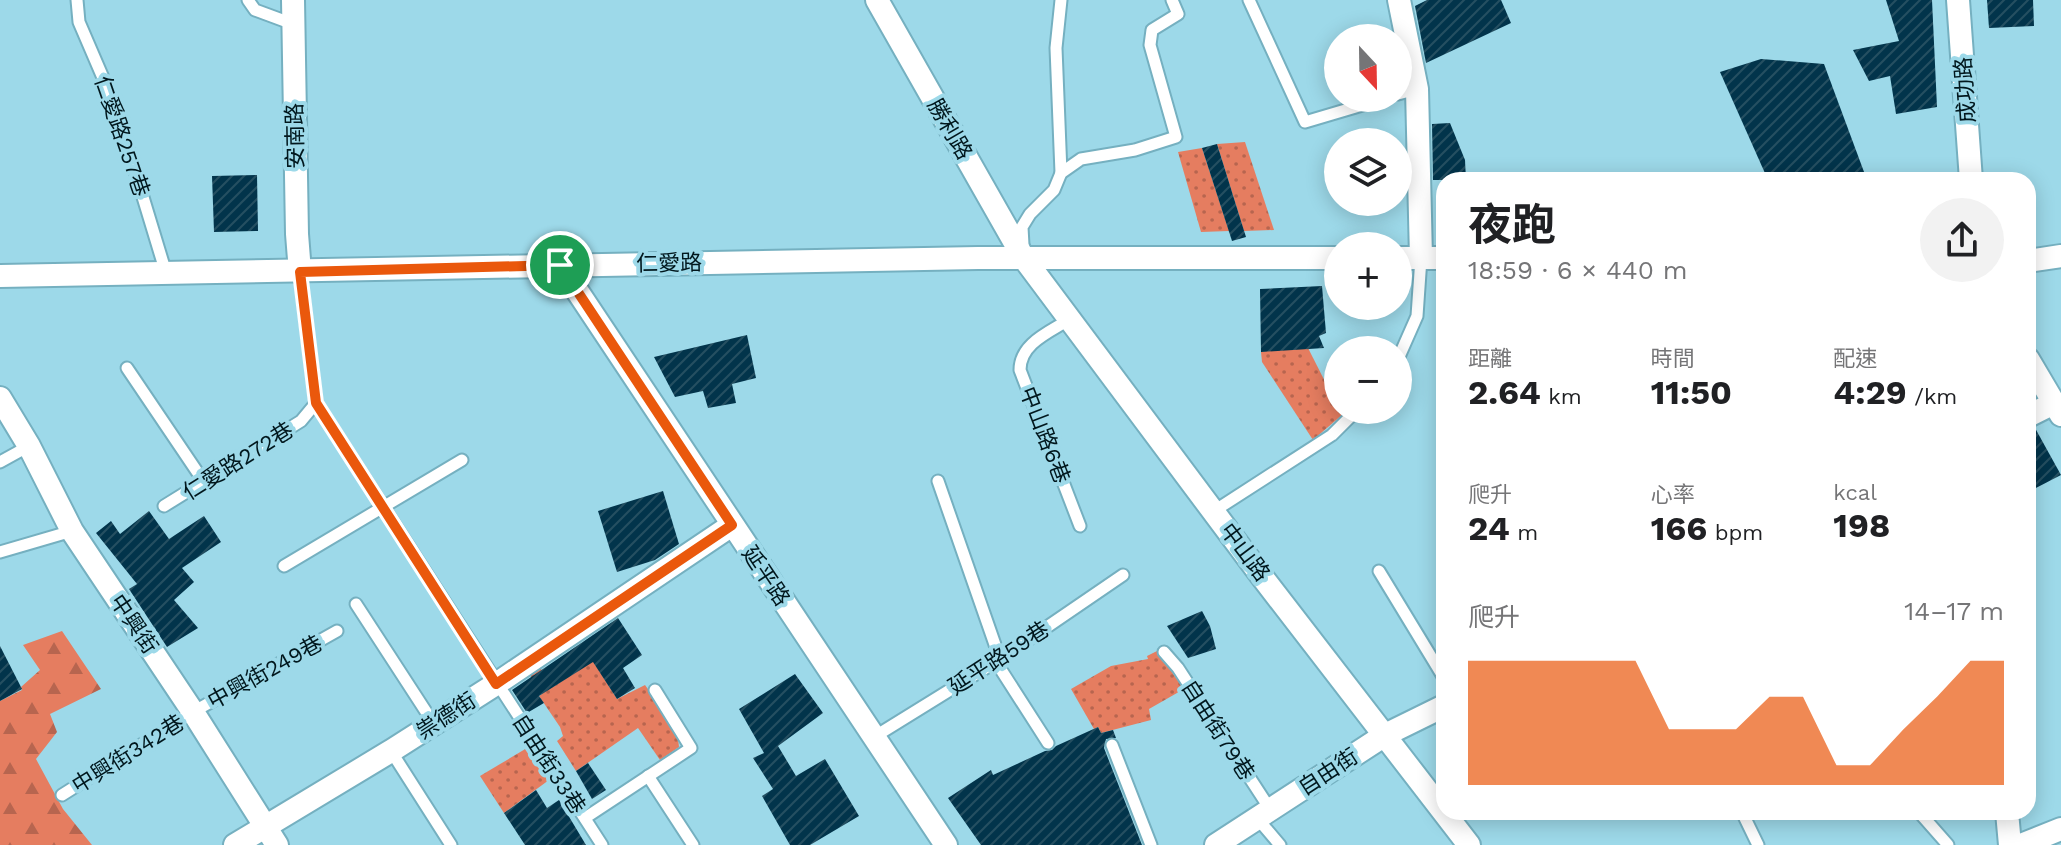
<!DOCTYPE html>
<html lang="zh-TW">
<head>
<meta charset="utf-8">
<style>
	:root { --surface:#fff; --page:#f2f2f2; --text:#202124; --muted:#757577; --accent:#ea580c }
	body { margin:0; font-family:"Work Sans","Noto Sans TC",sans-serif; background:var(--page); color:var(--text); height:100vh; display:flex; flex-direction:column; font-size:30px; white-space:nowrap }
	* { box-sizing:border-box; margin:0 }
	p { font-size:26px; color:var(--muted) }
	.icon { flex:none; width:44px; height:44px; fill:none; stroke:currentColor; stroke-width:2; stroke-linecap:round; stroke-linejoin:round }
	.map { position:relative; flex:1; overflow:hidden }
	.drawer { position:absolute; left:1436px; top:172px; width:600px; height:648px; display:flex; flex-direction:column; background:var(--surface); border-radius:24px; box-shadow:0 4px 20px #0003 }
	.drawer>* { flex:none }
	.needle { width:52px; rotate:158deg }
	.fabs { position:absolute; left:1324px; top:24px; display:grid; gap:16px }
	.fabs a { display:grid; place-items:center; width:88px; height:88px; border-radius:50%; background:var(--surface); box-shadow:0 4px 20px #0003; font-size:40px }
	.pin { position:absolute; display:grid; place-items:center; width:68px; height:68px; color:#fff; margin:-34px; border:4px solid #fff; border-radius:50%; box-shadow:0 2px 8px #0007 }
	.round { display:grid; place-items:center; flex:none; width:84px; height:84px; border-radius:42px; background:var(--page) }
	.overview { display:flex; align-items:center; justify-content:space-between; height:136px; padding:0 32px }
	h1 { font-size:44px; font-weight:700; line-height:60px }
	.metrics { display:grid; grid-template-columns:repeat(3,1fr); gap:12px; height:136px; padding:8px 32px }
	.metrics div { display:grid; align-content:center }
	.metrics b { font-size:34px; font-weight:700 }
	.metrics small { font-size:22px; font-weight:400 }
	.metrics p { font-size:22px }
	.chart { height:224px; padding:16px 32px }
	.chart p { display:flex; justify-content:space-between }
	.chart svg { width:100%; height:144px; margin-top:8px; fill:var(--accent); opacity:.7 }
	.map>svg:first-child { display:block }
	.grass { fill:url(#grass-dots) }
	.forest { fill:url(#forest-firs) }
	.building { fill:url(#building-hatch) }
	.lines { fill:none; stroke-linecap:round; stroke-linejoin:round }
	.service-casing { stroke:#75b0c0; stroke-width:15 }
	.minor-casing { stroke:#75b0c0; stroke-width:26 }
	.service { stroke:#fff; stroke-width:11 }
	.minor { stroke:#fff; stroke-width:22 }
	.route-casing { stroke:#fff; stroke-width:16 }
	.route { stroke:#ea580c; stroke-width:10 }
	.labels { text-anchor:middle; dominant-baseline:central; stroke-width:8; stroke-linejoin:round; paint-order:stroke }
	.street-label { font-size:22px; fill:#01171d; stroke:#9dd9e9 }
</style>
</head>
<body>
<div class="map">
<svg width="2061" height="845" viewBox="0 0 2061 845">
	<defs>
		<pattern id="grass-dots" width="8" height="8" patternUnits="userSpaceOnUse" patternTransform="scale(2)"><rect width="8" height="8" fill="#e57d60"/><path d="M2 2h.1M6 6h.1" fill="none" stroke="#b7654f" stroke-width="1.8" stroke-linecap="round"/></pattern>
		<pattern id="forest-firs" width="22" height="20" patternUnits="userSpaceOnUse" patternTransform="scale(2)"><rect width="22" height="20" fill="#e57d60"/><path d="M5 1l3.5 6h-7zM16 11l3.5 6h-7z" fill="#b7654f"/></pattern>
		<pattern id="building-hatch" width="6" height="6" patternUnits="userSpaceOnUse" patternTransform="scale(2)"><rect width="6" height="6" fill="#02344b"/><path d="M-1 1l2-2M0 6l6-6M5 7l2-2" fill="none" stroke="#254f61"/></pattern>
	</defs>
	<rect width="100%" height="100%" fill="#9dd9e9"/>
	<!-- grass -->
	<g class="grass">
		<polygon points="1245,142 1274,230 1244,231 1217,144"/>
		<polygon points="1202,148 1229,231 1201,232 1178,152"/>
		<polygon points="1306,344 1342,415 1313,440 1262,362 1261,352"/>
		<polygon points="1157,651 1184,689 1149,709 1151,720 1101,733 1098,727 1094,729 1071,689 1111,666 1148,659 1147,656"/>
		<polygon points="593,661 617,699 645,685 677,730 679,747 660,760 638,728 576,771 557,741 563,736 560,727 539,696 542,694 528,672 539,666 553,687"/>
		<polygon points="527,748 549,780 504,813 480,776"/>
	</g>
	<!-- forest -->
	<polygon class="forest" points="62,631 101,689 50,714 57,732 36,759 63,809 92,845 0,845 0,701 22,690 21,687 40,670 23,645"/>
	<!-- building -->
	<g class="building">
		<polygon points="1427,0 1501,0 1511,23 1426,63 1415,6"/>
		<polygon points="1886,0 1932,0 1937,107 1896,114 1890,76 1869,81 1853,50 1899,41"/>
		<polygon points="1987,0 2033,0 2034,26 1989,28"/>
		<polygon points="1761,59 1824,64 1867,180 1768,180 1720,72"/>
		<polygon points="1450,123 1465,160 1466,180 1433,180 1432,124"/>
		<polygon points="1217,144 1246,237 1232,241 1202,148"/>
		<polygon points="257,175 258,231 214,232 212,176"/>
		<polygon points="1322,286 1326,333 1319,336 1324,348 1261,352 1260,289"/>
		<polygon points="747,335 756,378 732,384 736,403 708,408 703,391 675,397 654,357"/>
		<polygon points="2035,428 2061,475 2028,492 2028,430"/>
		<polygon points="663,491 679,544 655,560 617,572 598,511"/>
		<polygon points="149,511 169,539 204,516 221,542 182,568 194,582 174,600 198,628 167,647 129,589 137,584 96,533 111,521 120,534"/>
		<polygon points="1202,611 1210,626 1216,649 1188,658 1167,626"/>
		<polygon points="618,618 642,655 623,668 635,688 617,699 593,662 539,696 544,703 527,713 512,690"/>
		<polygon points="0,646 22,689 0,701"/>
		<polygon points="795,674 823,713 778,746 796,776 825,759 859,816 810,845 790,845 762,796 773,789 753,758 764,753 739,709"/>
		<polygon points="1098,727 1101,733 1113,730 1116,738 1106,739 1104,748 1142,845 981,845 948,798 991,770 993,775 1045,751 1052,750 1056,746"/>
		<polygon points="588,763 606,790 592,799 576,771"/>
		<polygon points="536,790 547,808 559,800 586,845 525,845 504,813"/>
	</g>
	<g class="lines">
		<!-- service casing -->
		<g class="service-casing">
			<g id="service">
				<polyline points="77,0 79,22 116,108 166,273"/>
				<polyline points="248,0 255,10 293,24"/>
				<polyline points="1249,0 1305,122 1386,98"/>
				<polyline points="1398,94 1417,89"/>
				<polyline points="1061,173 1056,48 1061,0"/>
				<polyline points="1023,245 1022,227 1030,214 1054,190 1061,173 1081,159 1135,150 1176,137 1150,45 1152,30 1178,14 1172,0"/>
				<path d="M1070 319C1050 332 1020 343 1020 370L1080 526"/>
				<polyline points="1398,359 1417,316 1421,258"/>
				<polyline points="127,368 204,482"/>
				<polyline points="316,403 602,845"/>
				<polyline points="0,462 29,446"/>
				<polyline points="938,481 1000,659"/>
				<polyline points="164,506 301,421 316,403 300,272"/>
				<polyline points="1214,511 1332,435 1357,410"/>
				<polyline points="0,552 72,531"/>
				<polyline points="284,566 462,460"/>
				<polyline points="1379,571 1444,678"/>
				<polyline points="356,604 434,724"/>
				<polyline points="1164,652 1178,668 1270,809"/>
				<polyline points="996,662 1048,743"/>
				<polyline points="874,737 1000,659 1123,575"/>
				<polyline points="1112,745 1151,845"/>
				<polyline points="391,751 451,845"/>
				<polyline points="648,776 693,845"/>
				<polyline points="62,795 193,712 337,631"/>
				<polyline points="1742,812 1758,845"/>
				<polyline points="1919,812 1948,845"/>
				<polyline points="585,818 691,748 655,690"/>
				<polyline points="1257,818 1280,845"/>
			</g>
		</g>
		<!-- minor casing -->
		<g class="minor-casing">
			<g id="minor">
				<polyline points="293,0 297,234 300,272"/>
				<polyline points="877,0 1023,257 1263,578 1469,845"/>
				<polyline points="1399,0 1417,89 1421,258"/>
				<polyline points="1958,0 1971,180"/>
				<polyline points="1398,258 1444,258"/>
				<polyline points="2028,261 2061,256"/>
				<polyline points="560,265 946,845"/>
				<polyline points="0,276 978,258 1338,258"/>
				<polyline points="2028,359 2061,415"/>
				<polyline points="0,398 29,446 72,531 193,712 277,845"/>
				<polyline points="2028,416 2054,403"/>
				<polyline points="2007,812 2010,845"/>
				<polyline points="235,845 391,751 496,684 732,525"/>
				<polyline points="1216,845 1385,735 1444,706"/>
				<polyline points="2021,845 2061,829"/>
			</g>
		</g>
		<!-- service -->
		<use href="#service" class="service"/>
		<!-- minor -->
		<use href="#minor" class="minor"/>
	</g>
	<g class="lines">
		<!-- route casing -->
		<g class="route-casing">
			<polygon id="route" points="560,265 732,525 496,684 316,403 300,272"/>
		</g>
		<!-- route -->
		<use href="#route" class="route"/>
	</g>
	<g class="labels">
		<!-- street labels -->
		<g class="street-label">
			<text transform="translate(1965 90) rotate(-94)">成功路</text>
			<text transform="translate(950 129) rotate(60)">勝利路</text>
			<text transform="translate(122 136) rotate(71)">仁愛路257巷</text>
			<text transform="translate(295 136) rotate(-91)">安南路</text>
			<text transform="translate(669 263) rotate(-1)">仁愛路</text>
			<text transform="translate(1045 435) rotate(69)">中山路6巷</text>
			<text transform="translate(238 461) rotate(-32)">仁愛路272巷</text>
			<text transform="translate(1245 552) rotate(53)">中山路</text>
			<text transform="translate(766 576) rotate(56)">延平路</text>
			<text transform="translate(134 624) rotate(56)">中興街</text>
			<text transform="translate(999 658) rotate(-33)">延平路59巷</text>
			<text transform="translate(265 672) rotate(-29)">中興街249巷</text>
			<text transform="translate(446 716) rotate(-33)">祟德街</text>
			<text transform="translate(1218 730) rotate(57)">自由街79巷</text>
			<text transform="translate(128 754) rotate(-32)">中興街342巷</text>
			<text transform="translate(549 764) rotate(57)">自由街33巷</text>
			<text transform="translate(1328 772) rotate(-33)">自由街</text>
		</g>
	</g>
</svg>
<div class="fabs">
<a><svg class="needle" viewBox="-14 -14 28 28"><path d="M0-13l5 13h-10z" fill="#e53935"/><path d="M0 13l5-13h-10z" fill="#757577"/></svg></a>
<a><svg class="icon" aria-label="layers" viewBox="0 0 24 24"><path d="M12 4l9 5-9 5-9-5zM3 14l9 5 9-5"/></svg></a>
<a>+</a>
<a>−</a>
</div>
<div class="pin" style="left:560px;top:265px;background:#1e9e55"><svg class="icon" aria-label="arrive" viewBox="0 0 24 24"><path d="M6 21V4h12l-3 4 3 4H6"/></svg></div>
<section class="drawer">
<div class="overview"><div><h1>夜跑</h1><p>18:59 · 6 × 440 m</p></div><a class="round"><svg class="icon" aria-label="share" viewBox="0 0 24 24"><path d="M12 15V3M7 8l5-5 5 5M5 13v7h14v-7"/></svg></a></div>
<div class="metrics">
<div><p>距離</p><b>2.64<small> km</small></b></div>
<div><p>時間</p><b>11:50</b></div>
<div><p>配速</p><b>4:29<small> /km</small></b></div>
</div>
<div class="metrics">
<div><p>爬升</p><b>24<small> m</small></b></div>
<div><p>心率</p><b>166<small> bpm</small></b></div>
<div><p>kcal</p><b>198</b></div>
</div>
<div class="chart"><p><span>爬升</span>14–17 m</p>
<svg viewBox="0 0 160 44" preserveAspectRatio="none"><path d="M0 44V6L10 6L20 6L30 6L40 6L50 6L60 27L70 27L80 27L90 17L100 17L110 38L120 38L130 27L140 17L150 6L160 6V44z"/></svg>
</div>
</section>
</div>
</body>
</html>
